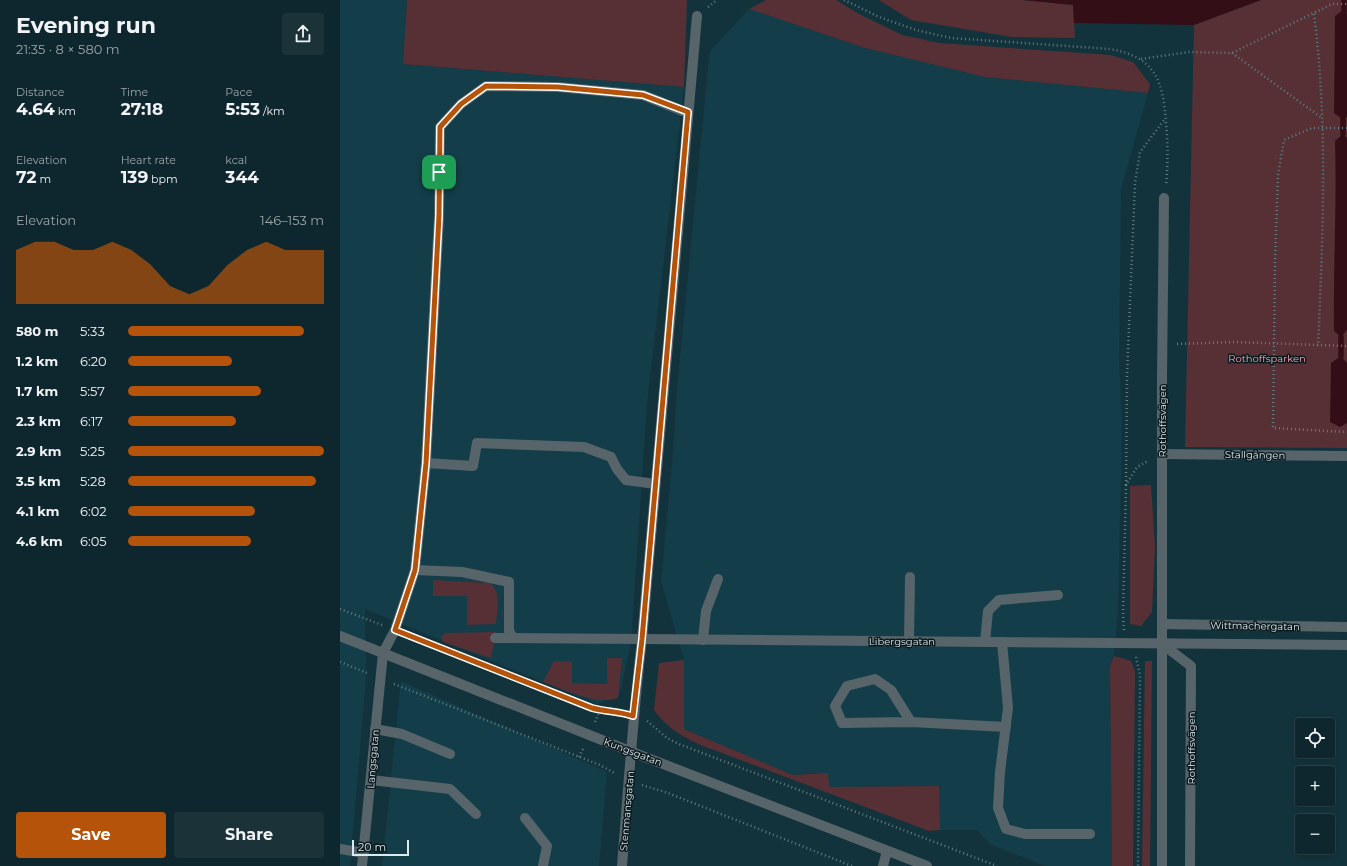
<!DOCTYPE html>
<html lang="en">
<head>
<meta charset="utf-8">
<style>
	:root { --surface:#0e262d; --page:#1c3239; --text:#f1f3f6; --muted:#9ba5aa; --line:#2e4349; --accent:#b45309 }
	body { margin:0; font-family:Montserrat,sans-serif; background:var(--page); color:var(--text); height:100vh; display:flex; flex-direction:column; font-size:15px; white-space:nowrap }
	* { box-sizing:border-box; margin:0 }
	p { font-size:13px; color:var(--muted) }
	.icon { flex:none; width:22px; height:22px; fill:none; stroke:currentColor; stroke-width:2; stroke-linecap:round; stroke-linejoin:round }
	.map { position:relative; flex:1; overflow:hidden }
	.sheet { display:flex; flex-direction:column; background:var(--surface); width:340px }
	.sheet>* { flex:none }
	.tools { position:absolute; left:955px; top:718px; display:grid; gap:8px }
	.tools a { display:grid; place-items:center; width:40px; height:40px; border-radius:4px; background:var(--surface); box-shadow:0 2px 6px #0003,0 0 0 1px var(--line); font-size:20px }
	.scale { position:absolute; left:12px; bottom:10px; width:57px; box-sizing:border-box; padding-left:4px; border:2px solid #d9eaf0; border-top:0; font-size:11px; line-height:14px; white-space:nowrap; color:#d9eaf0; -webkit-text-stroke:3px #0b181c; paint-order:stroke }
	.pin { position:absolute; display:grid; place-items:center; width:34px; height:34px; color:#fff; margin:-17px; border-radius:8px; box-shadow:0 2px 6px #0006 }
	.round { display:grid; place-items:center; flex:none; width:42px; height:42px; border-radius:4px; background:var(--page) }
	.overview { display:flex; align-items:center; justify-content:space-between; height:68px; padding:0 16px }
	h1 { font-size:22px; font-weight:700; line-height:30px }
	.stats { display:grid; grid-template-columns:repeat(3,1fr); gap:6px; height:68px; padding:4px 16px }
	.stats div { display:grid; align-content:center }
	.stats b { font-size:17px; font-weight:700 }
	.stats small { font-size:11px; font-weight:400 }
	.stats p { font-size:11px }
	.chart { height:112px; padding:8px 16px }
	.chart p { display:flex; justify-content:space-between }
	.chart svg { width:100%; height:72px; margin-top:4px; fill:var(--accent); opacity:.7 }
	.primary-button { display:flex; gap:8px; margin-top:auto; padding:8px 16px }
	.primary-button a { flex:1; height:46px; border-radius:4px; background:var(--accent); color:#fff; font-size:16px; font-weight:700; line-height:46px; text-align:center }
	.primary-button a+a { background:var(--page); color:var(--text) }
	ul { padding:0 16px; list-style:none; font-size:13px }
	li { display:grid; grid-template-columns:64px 48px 1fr; align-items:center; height:30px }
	li i { height:10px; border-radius:5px; background:var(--accent) }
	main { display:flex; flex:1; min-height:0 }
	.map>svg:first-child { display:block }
	.built { fill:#133e49 }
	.green { fill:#573035 }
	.water { fill:#340e16 }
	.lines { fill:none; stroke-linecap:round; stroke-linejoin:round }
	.stream { stroke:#340e16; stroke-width:5.5 }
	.path { stroke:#627c83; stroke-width:2.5; stroke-dasharray:1 3; stroke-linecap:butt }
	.service { stroke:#576469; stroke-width:10 }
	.minor { stroke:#576469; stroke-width:10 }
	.tertiary { stroke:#576469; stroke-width:10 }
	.route-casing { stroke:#fff; stroke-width:8 }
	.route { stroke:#b45309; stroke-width:5 }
	.labels { text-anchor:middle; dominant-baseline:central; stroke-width:3; stroke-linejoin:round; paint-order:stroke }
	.park-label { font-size:10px; fill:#f9acb6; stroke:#0b181c }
	.street-label { font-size:10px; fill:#d9eaf0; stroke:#0b181c }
</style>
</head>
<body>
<main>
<section class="sheet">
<div class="overview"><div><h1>Evening run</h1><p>21:35 · 8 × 580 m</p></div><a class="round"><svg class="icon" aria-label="share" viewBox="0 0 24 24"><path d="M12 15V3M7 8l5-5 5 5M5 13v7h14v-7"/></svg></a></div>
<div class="stats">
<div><p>Distance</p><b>4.64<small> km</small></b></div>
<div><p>Time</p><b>27:18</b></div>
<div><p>Pace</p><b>5:53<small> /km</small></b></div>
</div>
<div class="stats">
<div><p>Elevation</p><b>72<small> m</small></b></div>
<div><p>Heart rate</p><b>139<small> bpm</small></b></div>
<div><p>kcal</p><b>344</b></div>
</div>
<div class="chart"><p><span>Elevation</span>146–153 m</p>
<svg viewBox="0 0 160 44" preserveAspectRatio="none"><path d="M0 44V11L10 6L20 6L30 11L40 11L50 6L60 11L70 20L80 33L90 38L100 33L110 20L120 11L130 6L140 11L150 11L160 11V44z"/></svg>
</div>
<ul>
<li><b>580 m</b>5:33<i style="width:90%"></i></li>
<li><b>1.2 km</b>6:20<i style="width:53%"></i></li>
<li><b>1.7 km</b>5:57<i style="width:68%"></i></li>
<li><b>2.3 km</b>6:17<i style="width:55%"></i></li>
<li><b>2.9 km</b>5:25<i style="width:100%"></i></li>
<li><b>3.5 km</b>5:28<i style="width:96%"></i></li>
<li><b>4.1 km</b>6:02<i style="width:65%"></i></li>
<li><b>4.6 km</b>6:05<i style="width:63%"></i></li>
</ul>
<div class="primary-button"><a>Save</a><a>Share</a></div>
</section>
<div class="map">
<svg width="1007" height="866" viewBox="0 0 1007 866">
	<rect width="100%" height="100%" fill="#13333c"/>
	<!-- built -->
	<g class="built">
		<polygon points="0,0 67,0 64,64 344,87 307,403 291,643 280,693 257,704 25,609 26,678 10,866 0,866"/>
		<polygon points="409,9 525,48 645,77 808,93 781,189 779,360 782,427 778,609 774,656 770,666 772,866 705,866 650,844 637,830 600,830 599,786 488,787 488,773 453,775 344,729 344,660 321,581 332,464 337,390 369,57 371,50"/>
		<polygon points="61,681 267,772 259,866 42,866"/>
	</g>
	<!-- green -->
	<g class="green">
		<polygon points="67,0 347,0 344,87 63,64"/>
		<polygon points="426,0 496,0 519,14 562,35 599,43 770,55 793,62 810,84 808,93 645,77 525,48 409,9"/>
		<polygon points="539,0 683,0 733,5 735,38 672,37 571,20"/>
		<polygon points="921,0 1007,0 1007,448 845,447 854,25"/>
		<polygon points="811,485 815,547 812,612 801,626 790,624 790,486"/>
		<path d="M93 580 150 583C162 593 157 610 156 624L127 625V596H93Z"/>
		<polygon points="156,632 151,658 103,642 101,637 106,633"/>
		<polygon points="774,656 791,661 795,671 793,866 772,866 770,666"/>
		<path d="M267 658H282L278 698C257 706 223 689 203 682L214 661 232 662V683L267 684Z"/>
		<path d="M344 660V729L453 775 488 773 489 787 599 786 600 830 589 831 358 744C340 735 326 727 314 710L319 663Z"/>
		<polygon points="805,661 812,661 810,866 802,866"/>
	</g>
	<!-- water -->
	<g class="water">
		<polygon points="683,0 921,0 854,25 734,23 733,5"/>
		<polygon points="1002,11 1007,14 1007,117 1003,120 994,113 995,16"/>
		<path d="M1003 134 1007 138V330L1001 337 994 331C993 267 997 204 995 141Z"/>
		<polygon points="1001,356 1007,363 1007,423 1000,427 990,422 991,363"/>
	</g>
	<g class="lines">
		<!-- stream -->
		<g class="stream">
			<polyline points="1004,0 1004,12"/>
			<polyline points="1003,134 1003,120"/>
			<polyline points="1001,356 1001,337"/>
		</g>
		<!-- path -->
		<g class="path">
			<path d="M504 0 539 17 576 30 611 38 770 49C816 57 823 81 826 123 828 144 828 164 826 185"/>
			<polyline points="368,7 377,0"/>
			<path d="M974 14C988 125 983 234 978 346"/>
			<polyline points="892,53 982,118"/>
			<polyline points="801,59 849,52 892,53 992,4 1007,4"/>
			<polyline points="1007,128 972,128 944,140 938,175 935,262 933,428 1007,432"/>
			<polyline points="837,344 895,342 1007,346"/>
			<polyline points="786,485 787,375 795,183 800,152 825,119"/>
			<polyline points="0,609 42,625"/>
			<polyline points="784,630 783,615 786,485 797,467 808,461"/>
			<polyline points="67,635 252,708 264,712 280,711"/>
			<polyline points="796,657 800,675 798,866"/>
			<polyline points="0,662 27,673"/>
			<polyline points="54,684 260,765 276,774"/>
			<polyline points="307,721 327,738 339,744 657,866"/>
			<polyline points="255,722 260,710"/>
			<polyline points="239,757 244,747"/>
			<polyline points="302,785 328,793 512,866"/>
		</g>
		<!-- service -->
		<g class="service">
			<polyline points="86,463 133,466 137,443 244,447 271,457 277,469 286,480 315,484"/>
			<polyline points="75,570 122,572 169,582 169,631 173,638"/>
			<polyline points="155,638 302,639"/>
			<polyline points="363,640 366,611 378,579"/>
			<polyline points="569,641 570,577"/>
			<polyline points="645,642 648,611 659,600 718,595"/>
			<polyline points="662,642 668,708 660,772 658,808 666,829 685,834 750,834"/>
			<polyline points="822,644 851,666 850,866"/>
			<polyline points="43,653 55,630 75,570 86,463 99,216 100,127 121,104 146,86 218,87 303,95 348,113"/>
			<polyline points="571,722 551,690 535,679 507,686 495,706 502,723 571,722 666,727"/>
			<polyline points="35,729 62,734 110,754"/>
			<polyline points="31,780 110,789 136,814"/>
			<polyline points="185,818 207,846 203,866"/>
			<polyline points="0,849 24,853"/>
		</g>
		<!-- minor -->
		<g class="minor">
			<polyline points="822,454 1007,456"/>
			<polyline points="822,624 1007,627"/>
			<polyline points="302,639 1006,645"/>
			<polyline points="22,866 43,653"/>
			<path d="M282 866C288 790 293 715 302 639L357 16"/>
			<polyline points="543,866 547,851"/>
			<polyline points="822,866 822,378 824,198"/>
		</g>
		<!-- tertiary -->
		<polyline class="tertiary" points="0,636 292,752 587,866"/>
	</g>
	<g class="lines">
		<!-- route casing -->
		<g class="route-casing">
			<path id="route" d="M146 86 218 87 303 95 348 112 302 639 293 716C278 711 267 712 252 708L55 630 75 570 86 463 99 216 100 127 121 104Z"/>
		</g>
		<!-- route -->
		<use href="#route" class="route"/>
	</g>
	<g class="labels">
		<!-- park labels -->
		<g class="park-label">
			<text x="927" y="358">Rothoffsparken</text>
		</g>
		<!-- street labels -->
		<g class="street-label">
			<text transform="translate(822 421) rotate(-90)">Rothoffsvägen</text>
			<text transform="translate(915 455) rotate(1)">Stallgången</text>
			<text transform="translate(915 626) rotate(1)">Wittmachergatan</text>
			<text x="562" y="641">Libergsgatan</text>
			<text transform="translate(851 748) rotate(-90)">Rothoffsvägen</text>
			<text transform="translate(293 752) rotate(21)">Kungsgatan</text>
			<text transform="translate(33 759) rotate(-85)">Langsgatan</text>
			<text transform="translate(287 811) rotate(-85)">Stenmansgatan</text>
		</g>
	</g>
</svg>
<div class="tools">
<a><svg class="icon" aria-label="locate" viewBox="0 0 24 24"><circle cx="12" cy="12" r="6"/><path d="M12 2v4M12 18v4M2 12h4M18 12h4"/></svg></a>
<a>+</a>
<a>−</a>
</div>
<div class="scale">20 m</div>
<div class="pin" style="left:99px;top:172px;background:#1e9e55"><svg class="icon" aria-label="arrive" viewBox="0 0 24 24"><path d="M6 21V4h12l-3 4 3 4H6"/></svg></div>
</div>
</main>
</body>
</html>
